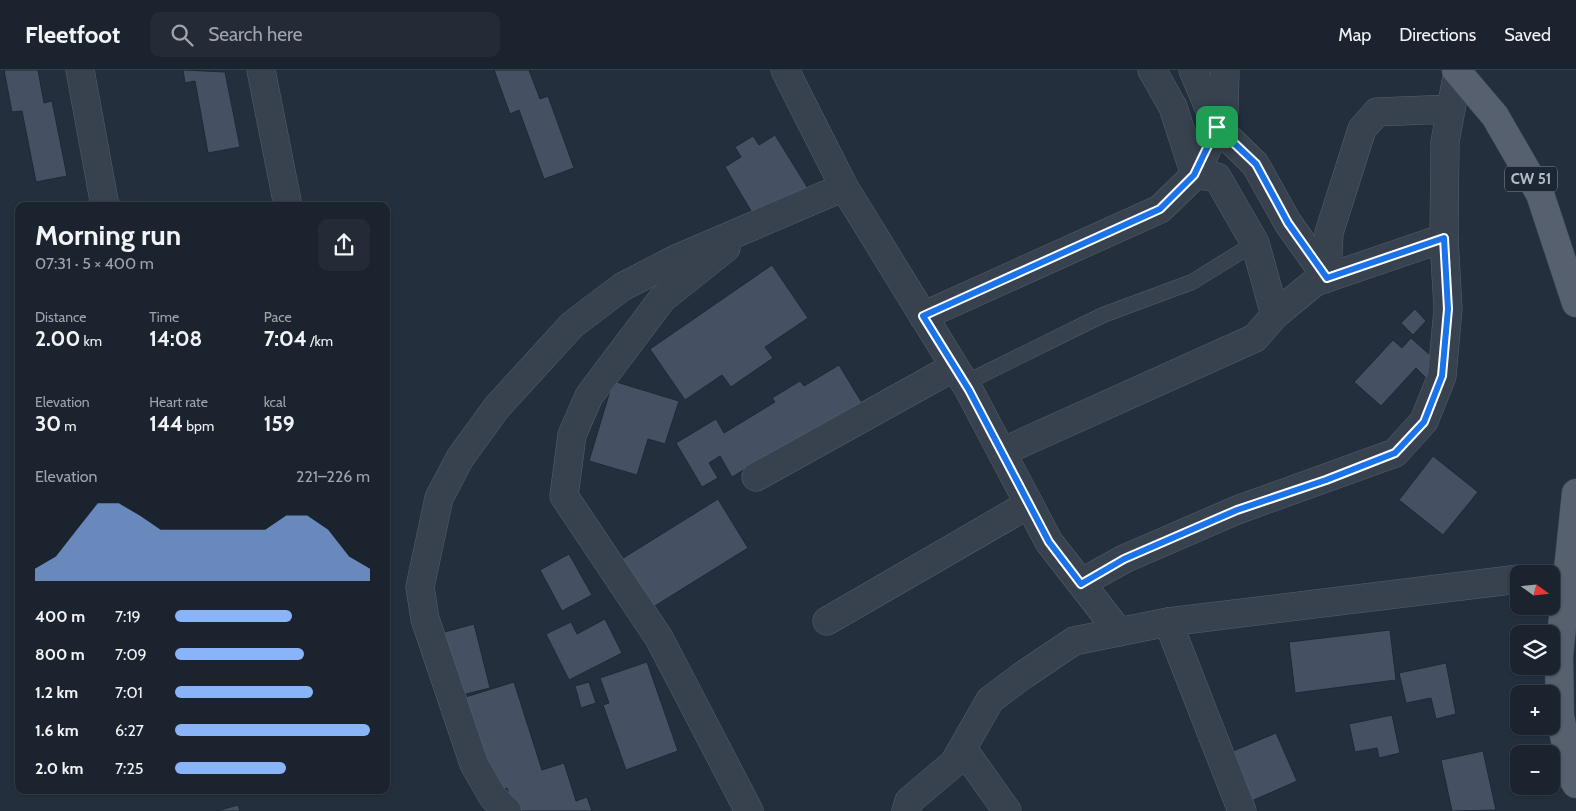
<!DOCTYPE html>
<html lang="en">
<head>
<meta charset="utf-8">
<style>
	:root { --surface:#1b232e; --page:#242b36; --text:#f1f3f6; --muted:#a0a4aa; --line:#39404a; --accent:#8ab4f8 }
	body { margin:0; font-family:Cabin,sans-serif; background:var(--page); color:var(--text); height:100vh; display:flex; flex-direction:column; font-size:19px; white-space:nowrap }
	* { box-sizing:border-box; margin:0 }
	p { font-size:16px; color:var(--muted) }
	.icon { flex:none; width:28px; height:28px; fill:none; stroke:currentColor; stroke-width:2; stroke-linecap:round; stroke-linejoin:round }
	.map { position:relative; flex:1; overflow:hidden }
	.side { position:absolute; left:15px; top:132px; width:375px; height:592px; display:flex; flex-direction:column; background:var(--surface); border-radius:10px; box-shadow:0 1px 4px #0004,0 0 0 1px var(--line) }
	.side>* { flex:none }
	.needle { width:32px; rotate:105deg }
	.controls { position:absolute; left:1510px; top:495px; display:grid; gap:10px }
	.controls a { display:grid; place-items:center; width:50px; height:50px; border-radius:10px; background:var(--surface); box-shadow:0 1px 4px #0004,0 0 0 1px var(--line); font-size:25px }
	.pin { position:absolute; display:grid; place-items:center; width:42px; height:42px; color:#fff; margin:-21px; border-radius:10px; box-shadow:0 2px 8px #0006 }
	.round { display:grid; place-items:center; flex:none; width:52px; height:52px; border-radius:10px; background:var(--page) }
	.overview { display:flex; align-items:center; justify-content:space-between; height:85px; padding:0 20px }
	h1 { font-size:28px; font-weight:700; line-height:38px }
	.metrics { display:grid; grid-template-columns:repeat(3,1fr); gap:8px; height:85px; padding:5px 20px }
	.metrics div { display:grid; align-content:center }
	.metrics b { font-size:21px; font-weight:700 }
	.metrics small { font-size:14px; font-weight:400 }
	.metrics p { font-size:14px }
	.chart { height:140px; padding:10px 20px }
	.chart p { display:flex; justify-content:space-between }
	.chart svg { width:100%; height:90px; margin-top:5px; fill:var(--accent); opacity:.7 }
	ul { padding:0 20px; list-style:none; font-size:16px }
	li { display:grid; grid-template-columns:80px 60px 1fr; align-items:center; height:38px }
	li i { height:12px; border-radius:6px; background:var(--accent) }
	header { display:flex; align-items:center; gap:30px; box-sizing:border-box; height:70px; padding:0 25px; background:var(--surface); border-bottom:1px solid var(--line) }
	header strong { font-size:24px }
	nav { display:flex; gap:28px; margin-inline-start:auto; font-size:18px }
	.search { width:350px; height:45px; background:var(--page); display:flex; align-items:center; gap:12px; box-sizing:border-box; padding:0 18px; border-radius:10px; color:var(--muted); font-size:19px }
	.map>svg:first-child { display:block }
	.building { fill:#455162; stroke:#1f2835 }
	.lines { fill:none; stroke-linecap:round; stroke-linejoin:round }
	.lane-casing { stroke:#565f6c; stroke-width:16 }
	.street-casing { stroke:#565f6c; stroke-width:29 }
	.primary-casing { stroke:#414a57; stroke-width:29 }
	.lane { stroke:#38414e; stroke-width:15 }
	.street { stroke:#38414e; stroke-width:28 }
	.primary { stroke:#56606e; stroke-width:28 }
	.route-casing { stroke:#fff; stroke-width:10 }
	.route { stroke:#1a73e8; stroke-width:6 }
	.labels { text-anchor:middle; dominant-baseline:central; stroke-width:4; stroke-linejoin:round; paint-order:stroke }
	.shield { fill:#1d2633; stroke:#878f9c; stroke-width:1 }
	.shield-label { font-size:15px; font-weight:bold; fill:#b4bcc9 }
</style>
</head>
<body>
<header>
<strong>Fleetfoot</strong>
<div class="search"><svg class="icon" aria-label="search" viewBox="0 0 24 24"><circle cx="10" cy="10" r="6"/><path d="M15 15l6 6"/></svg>Search here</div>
<nav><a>Map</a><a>Directions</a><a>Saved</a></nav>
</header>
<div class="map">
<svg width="1576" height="741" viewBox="0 0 1576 741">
	<rect width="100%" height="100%" fill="#242f3e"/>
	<!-- building -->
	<g class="building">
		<polygon points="4,0 38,0 44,33 52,31 67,106 36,112 22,41 12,42"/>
		<polygon points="183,0 225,2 240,77 208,83 195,11 185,13"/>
		<polygon points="494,0 529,0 540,29 548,26 574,98 544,109 519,40 510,44"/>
		<polygon points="775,65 809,120 757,151 725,97 741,87 735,77 753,66 759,75"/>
		<polygon points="69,132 70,136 43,136"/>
		<polygon points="772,195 808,248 765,277 773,288 731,317 722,305 685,330 650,279"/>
		<polygon points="1415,239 1426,251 1413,265 1401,253"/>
		<polygon points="1411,268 1440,294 1427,309 1416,298 1381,336 1354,312 1393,270 1402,278"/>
		<polygon points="839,295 870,346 750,396 732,407 720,386 709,393 718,408 702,417 676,373 716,349 724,363 775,332 772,328 800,311 804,316"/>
		<polygon points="613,311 679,331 665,374 648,369 637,405 589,391"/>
		<polygon points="1433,386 1478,422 1443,465 1399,430"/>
		<polygon points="718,429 748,478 650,539 620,490"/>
		<polygon points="569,484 592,525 562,541 540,500"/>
		<polygon points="605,549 622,583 569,610 546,564 571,552 577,564"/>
		<polygon points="474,554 490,618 450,628 434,565"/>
		<polygon points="1390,560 1396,610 1295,623 1289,572"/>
		<polygon points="647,592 678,681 626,700 603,635 609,633 600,608"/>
		<polygon points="1446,593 1456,644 1436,649 1431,628 1406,633 1399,603"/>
		<polygon points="514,612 542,700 564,693 576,731 587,727 592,741 514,741 507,718 489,724 459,629"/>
		<polygon points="589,612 596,633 581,638 575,616"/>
		<polygon points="1392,645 1400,683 1379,688 1377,678 1355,682 1349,654"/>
		<polygon points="1276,663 1297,711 1247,733 1226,684"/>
		<polygon points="1483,681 1496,740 1452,741 1441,690"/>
		<polygon points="238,735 240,741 217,741"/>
	</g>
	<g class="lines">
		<!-- lane casing -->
		<g class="lane-casing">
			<polyline id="lane" points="965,313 1103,245 1192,212 1255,173"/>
		</g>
		<!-- street casing -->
		<g class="street-casing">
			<g id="street">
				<polyline points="80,0 105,136"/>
				<polyline points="261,0 288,136"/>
				<polyline points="785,0 844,117 969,320 1049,472 1119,562"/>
				<polyline points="1152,0 1173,37 1195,105"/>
				<polyline points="1193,0 1217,57 1255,94 1288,153 1327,208"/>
				<polyline points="1195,105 1224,42 1225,0"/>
				<polyline points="726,178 662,229 589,326 572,365 564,426 659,568 749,741"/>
				<polyline points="1327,208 1329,163 1362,59 1377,42 1451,39"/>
				<polyline points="923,246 1160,139 1195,105 1217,107 1255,173 1275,245"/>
				<polyline points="1002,382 1255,268 1275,245 1315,212 1444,168"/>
				<polyline points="756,407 954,297"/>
				<polyline points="1081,513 1124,489 1237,440 1395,383 1424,351 1442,306 1448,239 1444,168 1445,72 1458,1"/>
				<polyline points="827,551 1029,434"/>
				<polyline points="1168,552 1242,741"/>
				<polyline points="963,679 1007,741"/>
				<polyline points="507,741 493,727 474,694 425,549 420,517 439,428 460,388 497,337 572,255 622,217 678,188 844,117"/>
				<polyline points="906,741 909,731 954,693 990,630 1022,606 1074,571 1168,552 1519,509"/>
			</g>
		</g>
		<!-- primary casing -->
		<g class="primary-casing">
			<g id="primary">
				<polyline points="1456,0 1495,46 1540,124 1576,233"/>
				<polyline points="1576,423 1559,586 1560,646 1573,709 1576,714"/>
			</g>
		</g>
		<!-- lane -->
		<use href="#lane" class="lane"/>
		<!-- street -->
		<use href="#street" class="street"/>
		<!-- primary -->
		<use href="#primary" class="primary"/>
	</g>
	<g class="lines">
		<!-- route casing -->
		<g class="route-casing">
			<polygon id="route" points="1217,57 1256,94 1288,153 1327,208 1444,168 1448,239 1442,306 1424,352 1395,383 1326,410 1237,440 1124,489 1081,514 1049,472 969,320 923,246 1160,139 1194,105"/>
		</g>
		<!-- route -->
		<use href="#route" class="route"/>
	</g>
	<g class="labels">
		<!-- shield labels -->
		<rect class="shield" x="1505" y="96.5" width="52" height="25" rx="4"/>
		<g class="shield-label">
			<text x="1531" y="109">CW 51</text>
		</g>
	</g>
</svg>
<div class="controls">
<a><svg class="needle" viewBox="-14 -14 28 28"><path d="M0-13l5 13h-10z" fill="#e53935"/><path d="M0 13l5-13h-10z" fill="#a0a4aa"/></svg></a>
<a><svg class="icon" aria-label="layers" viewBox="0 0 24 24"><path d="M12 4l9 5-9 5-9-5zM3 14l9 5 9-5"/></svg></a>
<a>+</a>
<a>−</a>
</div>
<div class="pin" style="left:1217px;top:57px;background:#1e9e55"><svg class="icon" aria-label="arrive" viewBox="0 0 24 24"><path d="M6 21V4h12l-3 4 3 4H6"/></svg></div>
<section class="side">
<div class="overview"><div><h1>Morning run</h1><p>07:31 · 5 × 400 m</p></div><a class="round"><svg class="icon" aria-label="share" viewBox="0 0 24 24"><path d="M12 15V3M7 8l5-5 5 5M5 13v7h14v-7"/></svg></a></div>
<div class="metrics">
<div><p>Distance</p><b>2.00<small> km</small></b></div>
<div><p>Time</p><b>14:08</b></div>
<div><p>Pace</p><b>7:04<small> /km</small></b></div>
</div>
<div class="metrics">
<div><p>Elevation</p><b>30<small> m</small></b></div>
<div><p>Heart rate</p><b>144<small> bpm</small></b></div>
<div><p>kcal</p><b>159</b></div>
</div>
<div class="chart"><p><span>Elevation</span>221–226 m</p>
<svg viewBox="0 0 160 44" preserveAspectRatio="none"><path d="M0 44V38L10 32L20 19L30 6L40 6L50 12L60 19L70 19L80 19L90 19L100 19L110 19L120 12L130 12L140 19L150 32L160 38V44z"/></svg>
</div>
<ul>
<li><b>400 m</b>7:19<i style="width:60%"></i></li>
<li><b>800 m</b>7:09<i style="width:66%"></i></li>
<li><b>1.2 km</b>7:01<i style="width:71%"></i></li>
<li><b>1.6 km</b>6:27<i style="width:100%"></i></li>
<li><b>2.0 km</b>7:25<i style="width:57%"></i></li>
</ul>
</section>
</div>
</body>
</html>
